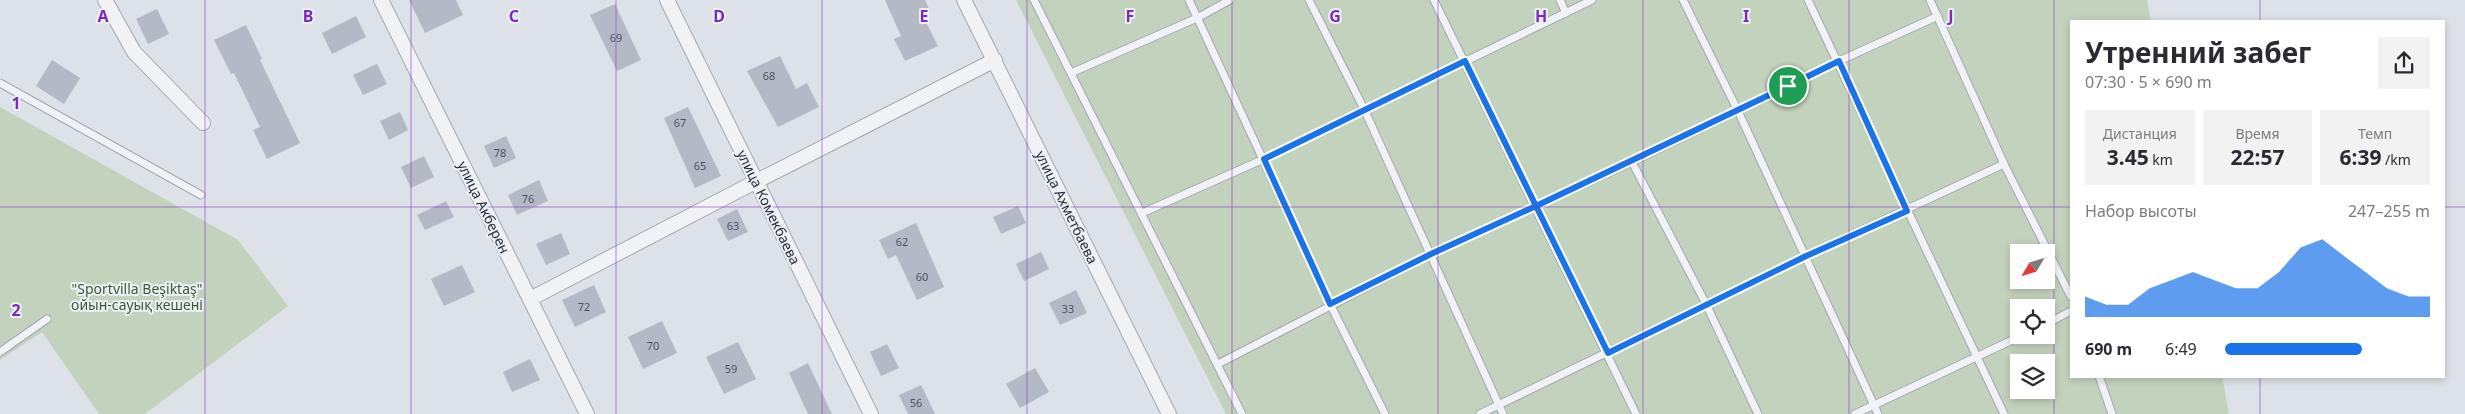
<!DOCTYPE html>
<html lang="ru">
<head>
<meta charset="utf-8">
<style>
	:root { --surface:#fff; --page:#f2f2f3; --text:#2b2b33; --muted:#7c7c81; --accent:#1a73e8 }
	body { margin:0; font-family:"Noto Sans",sans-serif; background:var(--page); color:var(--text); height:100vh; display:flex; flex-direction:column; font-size:19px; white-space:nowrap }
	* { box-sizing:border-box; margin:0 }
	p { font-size:16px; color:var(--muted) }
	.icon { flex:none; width:28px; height:28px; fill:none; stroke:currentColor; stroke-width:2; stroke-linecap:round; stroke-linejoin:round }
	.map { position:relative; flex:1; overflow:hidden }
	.drawer { position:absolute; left:2070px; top:20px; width:375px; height:358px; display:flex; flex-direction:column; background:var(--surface); border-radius:0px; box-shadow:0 2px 8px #0003 }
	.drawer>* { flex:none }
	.needle { width:32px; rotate:232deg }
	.fabs { position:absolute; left:2010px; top:244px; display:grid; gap:10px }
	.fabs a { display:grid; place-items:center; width:45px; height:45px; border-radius:0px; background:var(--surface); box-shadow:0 2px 8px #0003; font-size:25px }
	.pin { position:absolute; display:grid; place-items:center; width:42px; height:42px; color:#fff; margin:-21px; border:2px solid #fff; border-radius:50%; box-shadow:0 1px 5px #0007 }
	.round { display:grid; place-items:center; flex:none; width:52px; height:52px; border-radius:0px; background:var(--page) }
	.overview { display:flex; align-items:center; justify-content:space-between; height:85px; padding:0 15px }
	h1 { font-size:28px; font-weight:700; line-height:38px }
	.stats { display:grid; grid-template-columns:repeat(3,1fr); gap:8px; height:85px; padding:5px 15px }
	.stats div { display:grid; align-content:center; border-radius:0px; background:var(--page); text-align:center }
	.stats b { font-size:21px; font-weight:700 }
	.stats small { font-size:14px; font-weight:400 }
	.stats p { font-size:14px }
	.chart { height:140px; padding:10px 15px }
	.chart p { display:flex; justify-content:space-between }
	.chart svg { width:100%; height:90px; margin-top:5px; fill:var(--accent); opacity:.7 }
	ul { padding:0 15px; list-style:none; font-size:16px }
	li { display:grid; grid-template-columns:80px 60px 1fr; align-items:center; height:38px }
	li i { height:12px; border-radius:6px; background:var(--accent) }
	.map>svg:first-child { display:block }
	.green { fill:#c3d2bd; fill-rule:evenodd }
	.building { fill:#b4bac5 }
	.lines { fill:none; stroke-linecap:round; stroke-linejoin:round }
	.lane-casing { stroke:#a2a8b2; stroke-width:9 }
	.street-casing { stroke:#a2a8b2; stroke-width:16 }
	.lane { stroke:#f0f2f6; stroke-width:7 }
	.street { stroke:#f0f2f6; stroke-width:14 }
	.route-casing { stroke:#fff; stroke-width:10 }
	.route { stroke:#1a73e8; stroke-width:6 }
	.grid { fill:none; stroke:#7b2cbf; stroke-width:1; stroke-opacity:0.55 }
	.labels { text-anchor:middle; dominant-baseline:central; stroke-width:4; stroke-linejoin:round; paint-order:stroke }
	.number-label { font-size:11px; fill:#4a5260 }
	.street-label { font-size:14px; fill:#262f3f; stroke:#ecf0f5 }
	.park-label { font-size:14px; fill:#3a5b32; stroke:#ecf0f5 }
	.grid-label { font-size:16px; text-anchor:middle; font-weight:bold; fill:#7b2cbf; stroke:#ecf0f5; stroke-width:4; stroke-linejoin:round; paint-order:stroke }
</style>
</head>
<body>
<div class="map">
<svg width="2465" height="414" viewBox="0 0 2465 414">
	<rect width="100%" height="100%" fill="#dde1e8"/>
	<!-- green -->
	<g class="green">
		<path d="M1016 0H2147L2151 21H2071V376H2222L2229 414H1226ZM2019 252H2046V280H2019ZM2019 308H2046V335H2019ZM2019 362H2046V390H2019Z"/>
		<polygon points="0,107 238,240 288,306 145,414 99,414 42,332 0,360"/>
	</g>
	<!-- building -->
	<g class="building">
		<polygon points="409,0 456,0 463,15 425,33"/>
		<polygon points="885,0 925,0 930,11 922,14 938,46 905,61 894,39 901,36"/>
		<polygon points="615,4 641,60 617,71 590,15"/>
		<polygon points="157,9 169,34 148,44 136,19"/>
		<polygon points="356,16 366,37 332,54 322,33"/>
		<polygon points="246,25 262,59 260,60 300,143 267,159 253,130 260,127 234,73 231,74 214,40"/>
		<polygon points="780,56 796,89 807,83 819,107 778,127 747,71"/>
		<polygon points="52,60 80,78 64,104 36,86"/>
		<polygon points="377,64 387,84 363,95 353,75"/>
		<polygon points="688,107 721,176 695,188 664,118"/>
		<polygon points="400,112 408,130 389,140 380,121"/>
		<polygon points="506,136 516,158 494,168 484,146"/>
		<polygon points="424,156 434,177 411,188 401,167"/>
		<polygon points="539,180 548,201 517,215 508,195"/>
		<polygon points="446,201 454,217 425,230 417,215"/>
		<polygon points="1018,206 1026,223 1001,234 993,217"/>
		<polygon points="737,209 748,232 728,241 717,219"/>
		<polygon points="916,223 944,287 917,300 896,255 888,259 879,240"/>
		<polygon points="561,233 570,254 546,265 536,244"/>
		<polygon points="1041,252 1049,269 1024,281 1016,264"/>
		<polygon points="462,265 475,292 444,306 431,279"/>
		<polygon points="594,285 606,312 575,327 562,300"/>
		<polygon points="1076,290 1087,313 1060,325 1049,303"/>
		<polygon points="662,321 677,353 643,369 628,337"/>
		<polygon points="738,342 756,379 724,394 706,357"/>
		<polygon points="887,344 899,368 881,376 870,352"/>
		<polygon points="530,359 540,380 512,392 503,372"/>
		<polygon points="808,363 832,414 808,414 789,373"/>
		<polygon points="1035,368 1049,392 1020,408 1006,384"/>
		<polygon points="921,385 935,414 908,414 899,395"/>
	</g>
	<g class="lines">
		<!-- lane casing -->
		<g class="lane-casing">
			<g id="lane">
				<polyline points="1034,0 1242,414"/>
				<polyline points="1189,0 1330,304 1385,414"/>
				<polyline points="1309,0 1364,109 1503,414"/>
				<polyline points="1434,0 1636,414"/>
				<polyline points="1560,0 1566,13"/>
				<polyline points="1683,0 1738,111 1878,414"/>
				<polyline points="1808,0 2004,414"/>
				<polyline points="1930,0 2004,164 2071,297"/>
				<polyline points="1071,73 1197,18 1230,0"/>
				<polyline points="0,83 201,195"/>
				<polyline points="1632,162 1706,304 1758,414"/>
				<polyline points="1142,213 1264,159 1592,0"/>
				<polyline points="2046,324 2071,311"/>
				<polyline points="0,352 47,319"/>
				<polyline points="1218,364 1431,254 1632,162 1839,61 1938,16"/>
				<polyline points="2099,376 2112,414"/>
				<polyline points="1480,414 1804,257 2004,164"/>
				<polyline points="1855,414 2023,335"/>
			</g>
		</g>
		<!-- street casing -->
		<g class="street-casing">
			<g id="street">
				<polyline points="105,0 134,52 203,123"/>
				<polyline points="381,0 587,414"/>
				<polyline points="667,0 871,414"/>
				<polyline points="964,0 1169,414"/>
				<polyline points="530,299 757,181 995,60"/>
			</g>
		</g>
		<!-- lane -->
		<use href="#lane" class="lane"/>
		<!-- street -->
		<use href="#street" class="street"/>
	</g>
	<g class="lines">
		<!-- route casing -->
		<g class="route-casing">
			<polyline id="route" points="1788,86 1536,206 1465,61 1264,159 1330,304 1431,254 1536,206 1608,353 1804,257 1907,211 1839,61 1788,86"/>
		</g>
		<!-- route -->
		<use href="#route" class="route"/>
	</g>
	<!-- grid -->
	<path class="grid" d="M205 0V414M411 0V414M616 0V414M822 0V414M1027 0V414M1232 0V414M1438 0V414M1643 0V414M1849 0V414M2054 0V414M2260 0V21M0 207H2071M2444 207H2465M2260 376V414"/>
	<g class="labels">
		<!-- number labels -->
		<g class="number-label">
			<text x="616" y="37">69</text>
			<text x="769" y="75">68</text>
			<text x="680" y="122">67</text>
			<text x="500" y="152">78</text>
			<text x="700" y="165">65</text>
			<text x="528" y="198">76</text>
			<text x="733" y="225">63</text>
			<text x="902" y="241">62</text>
			<text x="922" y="276">60</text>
			<text x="584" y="306">72</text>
			<text x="1068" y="308">33</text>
			<text x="653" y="345">70</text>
			<text x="731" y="368">59</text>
			<text x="916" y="402">56</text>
		</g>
		<!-- street labels -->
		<g class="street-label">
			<text transform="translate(484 207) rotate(64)">улица Акберен</text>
			<text transform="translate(769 207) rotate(64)">улица Комекбаева</text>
			<text transform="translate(1067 207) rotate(64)">улица Ахметбаева</text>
		</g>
		<!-- park labels -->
		<g class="park-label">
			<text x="137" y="288">"Sportvilla Beşiktaş"<tspan x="137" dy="16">ойын-сауық кешені</tspan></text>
		</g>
	</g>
	<g class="grid-label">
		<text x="103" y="22">A</text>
		<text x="308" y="22">B</text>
		<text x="514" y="22">C</text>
		<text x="719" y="22">D</text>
		<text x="924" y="22">E</text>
		<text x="1130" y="22">F</text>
		<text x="1335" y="22">G</text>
		<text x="1541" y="22">H</text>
		<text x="1746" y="22">I</text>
		<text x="1951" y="22">J</text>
		<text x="16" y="109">1</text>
		<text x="16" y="316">2</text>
	</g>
</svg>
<div class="fabs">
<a><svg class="needle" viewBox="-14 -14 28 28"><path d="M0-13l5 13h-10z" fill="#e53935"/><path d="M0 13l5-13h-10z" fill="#7c7c81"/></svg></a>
<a><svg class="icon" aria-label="locate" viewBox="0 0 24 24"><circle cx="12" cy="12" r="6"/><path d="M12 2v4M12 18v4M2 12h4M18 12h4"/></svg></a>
<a><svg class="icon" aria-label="layers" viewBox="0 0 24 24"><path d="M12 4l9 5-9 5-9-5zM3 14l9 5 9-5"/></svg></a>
</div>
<div class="pin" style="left:1788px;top:86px;background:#1e9e55"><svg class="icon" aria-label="arrive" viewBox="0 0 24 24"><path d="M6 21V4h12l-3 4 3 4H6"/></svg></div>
<section class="drawer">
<div class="overview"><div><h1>Утренний забег</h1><p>07:30 · 5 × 690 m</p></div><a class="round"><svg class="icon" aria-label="share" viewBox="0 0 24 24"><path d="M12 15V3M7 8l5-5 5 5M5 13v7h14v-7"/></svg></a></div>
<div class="stats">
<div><p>Дистанция</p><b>3.45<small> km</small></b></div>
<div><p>Время</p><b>22:57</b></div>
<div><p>Темп</p><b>6:39<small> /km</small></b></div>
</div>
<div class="chart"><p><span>Набор высоты</span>247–255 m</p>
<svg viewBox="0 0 160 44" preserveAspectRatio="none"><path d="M0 44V34L10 38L20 38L30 30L40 26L50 22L60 26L70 30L80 30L90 22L100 10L110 6L120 14L130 22L140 30L150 34L160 34V44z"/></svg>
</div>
<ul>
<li><b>690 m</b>6:49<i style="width:67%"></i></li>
</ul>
</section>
</div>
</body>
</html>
